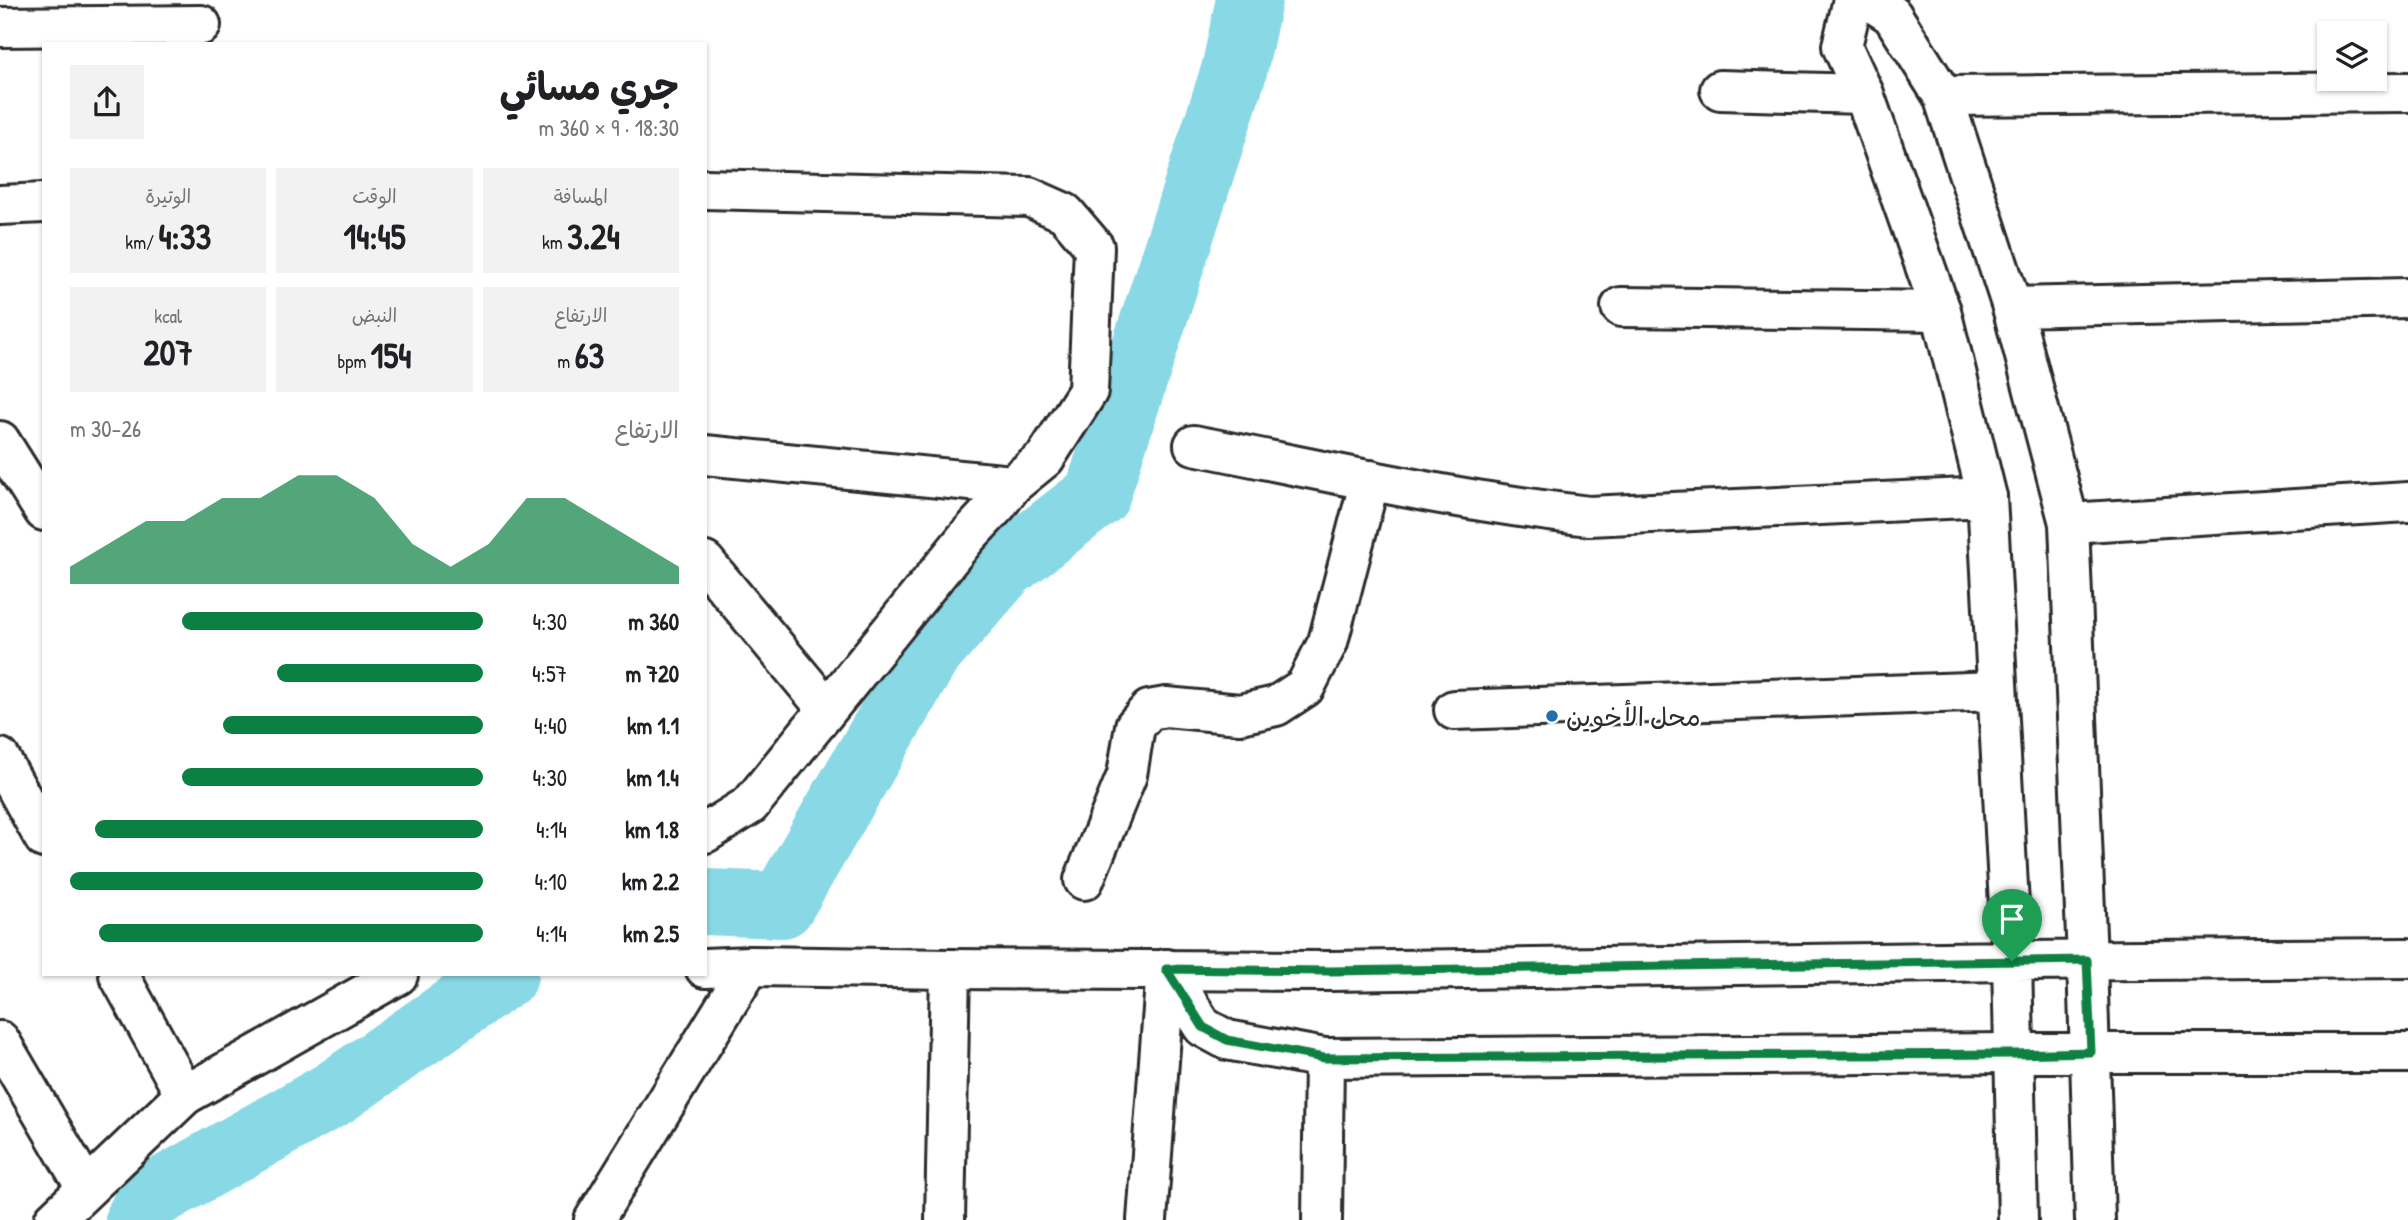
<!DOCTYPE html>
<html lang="ar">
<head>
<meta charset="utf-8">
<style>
	:root { --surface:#fff; --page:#f2f2f2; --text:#202124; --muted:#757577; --accent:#0b8043 }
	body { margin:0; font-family:"Patrick Hand","Playpen Sans Arabic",sans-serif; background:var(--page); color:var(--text); direction:rtl; height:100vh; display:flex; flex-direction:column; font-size:26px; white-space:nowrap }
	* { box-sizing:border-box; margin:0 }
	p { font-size:23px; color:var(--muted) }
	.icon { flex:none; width:38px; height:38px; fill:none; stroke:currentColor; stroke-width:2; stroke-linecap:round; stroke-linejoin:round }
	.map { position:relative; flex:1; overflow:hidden; direction:ltr }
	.details { position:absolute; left:42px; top:42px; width:665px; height:934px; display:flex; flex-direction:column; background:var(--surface); border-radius:0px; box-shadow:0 2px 5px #0004; direction:rtl }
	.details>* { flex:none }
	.tools { position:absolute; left:2317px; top:21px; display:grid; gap:14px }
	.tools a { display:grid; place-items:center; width:70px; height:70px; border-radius:0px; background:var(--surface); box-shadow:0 2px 5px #0004; font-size:35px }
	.pin { position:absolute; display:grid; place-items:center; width:60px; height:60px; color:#fff; margin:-72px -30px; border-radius:50% 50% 50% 0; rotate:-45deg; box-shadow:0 0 7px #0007 }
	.pin .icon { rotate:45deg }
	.round { display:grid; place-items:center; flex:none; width:74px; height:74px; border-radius:0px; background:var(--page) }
	.summary { display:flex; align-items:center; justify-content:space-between; height:119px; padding:0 28px }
	h1 { font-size:38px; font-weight:700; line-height:52px }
	.metrics { display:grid; grid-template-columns:repeat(3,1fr); gap:10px; height:119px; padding:7px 28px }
	.metrics div { display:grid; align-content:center; border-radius:0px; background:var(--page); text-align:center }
	.metrics b { font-size:35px; font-weight:700 }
	.metrics small { font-size:19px; font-weight:400 }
	.metrics p { font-size:19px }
	.chart { height:196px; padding:14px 28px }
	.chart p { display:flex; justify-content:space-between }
	.chart svg { width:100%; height:126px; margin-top:7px; fill:var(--accent); opacity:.7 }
	ul { padding:0 28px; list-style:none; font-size:23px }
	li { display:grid; grid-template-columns:112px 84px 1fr; align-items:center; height:52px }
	li i { height:18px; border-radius:9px; background:var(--accent) }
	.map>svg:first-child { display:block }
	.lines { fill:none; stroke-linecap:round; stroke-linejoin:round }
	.river { stroke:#88d8e5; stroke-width:66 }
	.minor-casing { stroke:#2b2b2b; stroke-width:44 }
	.tertiary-casing { stroke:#2b2b2b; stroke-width:44 }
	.minor { stroke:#fff; stroke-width:38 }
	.tertiary { stroke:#fff; stroke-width:38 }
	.route-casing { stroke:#fff; stroke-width:14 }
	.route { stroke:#0b8043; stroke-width:9 }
	.poi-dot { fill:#1f6fb2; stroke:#fff; stroke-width:2.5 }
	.labels { text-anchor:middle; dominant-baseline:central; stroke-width:5; stroke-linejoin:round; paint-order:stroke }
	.poi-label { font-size:26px; fill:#2b2b2b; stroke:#fff; text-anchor:start }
</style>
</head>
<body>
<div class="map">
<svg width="2408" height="1220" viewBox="0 0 2408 1220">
	<rect width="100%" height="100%" fill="#fff"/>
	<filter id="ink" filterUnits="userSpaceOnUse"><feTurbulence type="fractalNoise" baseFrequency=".0143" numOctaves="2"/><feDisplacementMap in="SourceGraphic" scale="14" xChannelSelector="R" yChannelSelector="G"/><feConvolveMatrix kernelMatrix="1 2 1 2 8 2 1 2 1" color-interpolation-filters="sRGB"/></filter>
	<g filter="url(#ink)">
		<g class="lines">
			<!-- river -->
			<g class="river">
				<polyline points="705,902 782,905 928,654 1004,567 1097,495 1234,71 1249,0"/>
				<polyline points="138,1220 149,1198 333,1094 505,975"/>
			</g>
			<!-- minor casing -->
			<g class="minor-casing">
				<g id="minor">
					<polyline points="1869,0 1892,15 1943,96 2012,307 2069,523 2087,960"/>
					<polyline points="0,27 201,25"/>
					<polyline points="1720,90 1864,94"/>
					<polyline points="1943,96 2408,92"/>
					<polyline points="705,189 1029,197 1065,213 1094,247 1088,391 1045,458 1012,485 997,505 967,537 750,805 705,833"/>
					<polyline points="0,205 44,203"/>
					<polyline points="1621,307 1941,311"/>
					<polyline points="2012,307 2408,298"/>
					<polyline points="0,441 44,511"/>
					<path d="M1194 445C1325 471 1456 501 1589 516L1987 497"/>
					<polyline points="705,455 1012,485"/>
					<polyline points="2069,523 2408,502"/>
					<polyline points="705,562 827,709"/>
					<polyline points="1454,710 1997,691"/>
					<polyline points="0,758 44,838"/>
					<polyline points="1084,880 1127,775 1135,726 1149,710 1166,707 1240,714 1276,706 1305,687 1328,642 1370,480"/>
					<polyline points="705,968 750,966 950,969 1330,971 2012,961 1987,497 1941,311 1864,94 1842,46 1853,0"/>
					<polyline points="1166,969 1203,1027 1227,1040 1324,1058 2015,1053"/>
					<polyline points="119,975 185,1095"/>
					<polyline points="0,1041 86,1188"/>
					<polyline points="54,1220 185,1095 398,975"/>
					<polyline points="594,1220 750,966"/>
					<polyline points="945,1220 950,969"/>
					<polyline points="1147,1220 1166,969"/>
					<polyline points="1322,1220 1324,1058"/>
				</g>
			</g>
			<!-- tertiary casing -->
			<g class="tertiary-casing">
				<g id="tertiary">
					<polyline points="2087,960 2095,1220"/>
					<polyline points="2015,1053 2408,1053"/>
					<polyline points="2018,1220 2012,961 2408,958"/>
				</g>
			</g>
			<!-- minor -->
			<use href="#minor" class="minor"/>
			<!-- tertiary -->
			<use href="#tertiary" class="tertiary"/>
		</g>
	</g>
	<g class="lines" filter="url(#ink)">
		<!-- route casing -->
		<g class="route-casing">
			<polygon id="route" points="2087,960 2091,1052 2015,1054 1324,1058 1227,1040 1203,1027 1166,969 1330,971"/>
		</g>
		<!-- route -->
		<use href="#route" class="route"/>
	</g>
	<!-- markers -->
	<circle class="poi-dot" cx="1552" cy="716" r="7"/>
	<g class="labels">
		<!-- poi labels -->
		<g class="poi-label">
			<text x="1566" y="716">محل الأخوين</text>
		</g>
	</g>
</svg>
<div class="tools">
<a><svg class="icon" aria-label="layers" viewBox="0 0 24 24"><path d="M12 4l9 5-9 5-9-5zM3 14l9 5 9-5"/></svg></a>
</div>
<div class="pin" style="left:2012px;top:961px;background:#1e9e55"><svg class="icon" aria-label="arrive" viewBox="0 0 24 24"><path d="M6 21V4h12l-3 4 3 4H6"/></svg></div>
<section class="details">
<div class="summary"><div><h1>جري مسائي</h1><p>18:30 · 9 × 360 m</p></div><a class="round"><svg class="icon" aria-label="share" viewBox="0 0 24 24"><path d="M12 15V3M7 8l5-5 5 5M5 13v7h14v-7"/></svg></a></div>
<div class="metrics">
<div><p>المسافة</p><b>3.24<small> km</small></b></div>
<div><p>الوقت</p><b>14:45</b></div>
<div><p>الوتيرة</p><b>4:33<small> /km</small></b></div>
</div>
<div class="metrics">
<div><p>الارتفاع</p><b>63<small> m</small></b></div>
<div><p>النبض</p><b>154<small> bpm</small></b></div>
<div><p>kcal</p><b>207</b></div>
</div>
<div class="chart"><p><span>الارتفاع</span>26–30 m</p>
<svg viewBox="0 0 160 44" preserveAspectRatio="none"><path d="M0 44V38L10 30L20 22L30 22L40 14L50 14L60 6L70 6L80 14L90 30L100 38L110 30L120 14L130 14L140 22L150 30L160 38V44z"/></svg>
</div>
<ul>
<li><b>360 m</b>4:30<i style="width:73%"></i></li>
<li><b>720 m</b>4:57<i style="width:50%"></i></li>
<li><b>1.1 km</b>4:40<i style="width:63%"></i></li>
<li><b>1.4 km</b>4:30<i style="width:73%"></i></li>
<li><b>1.8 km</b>4:14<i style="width:94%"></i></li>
<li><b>2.2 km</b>4:10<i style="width:100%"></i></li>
<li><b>2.5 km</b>4:14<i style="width:93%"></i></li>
</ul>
</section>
</div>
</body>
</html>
